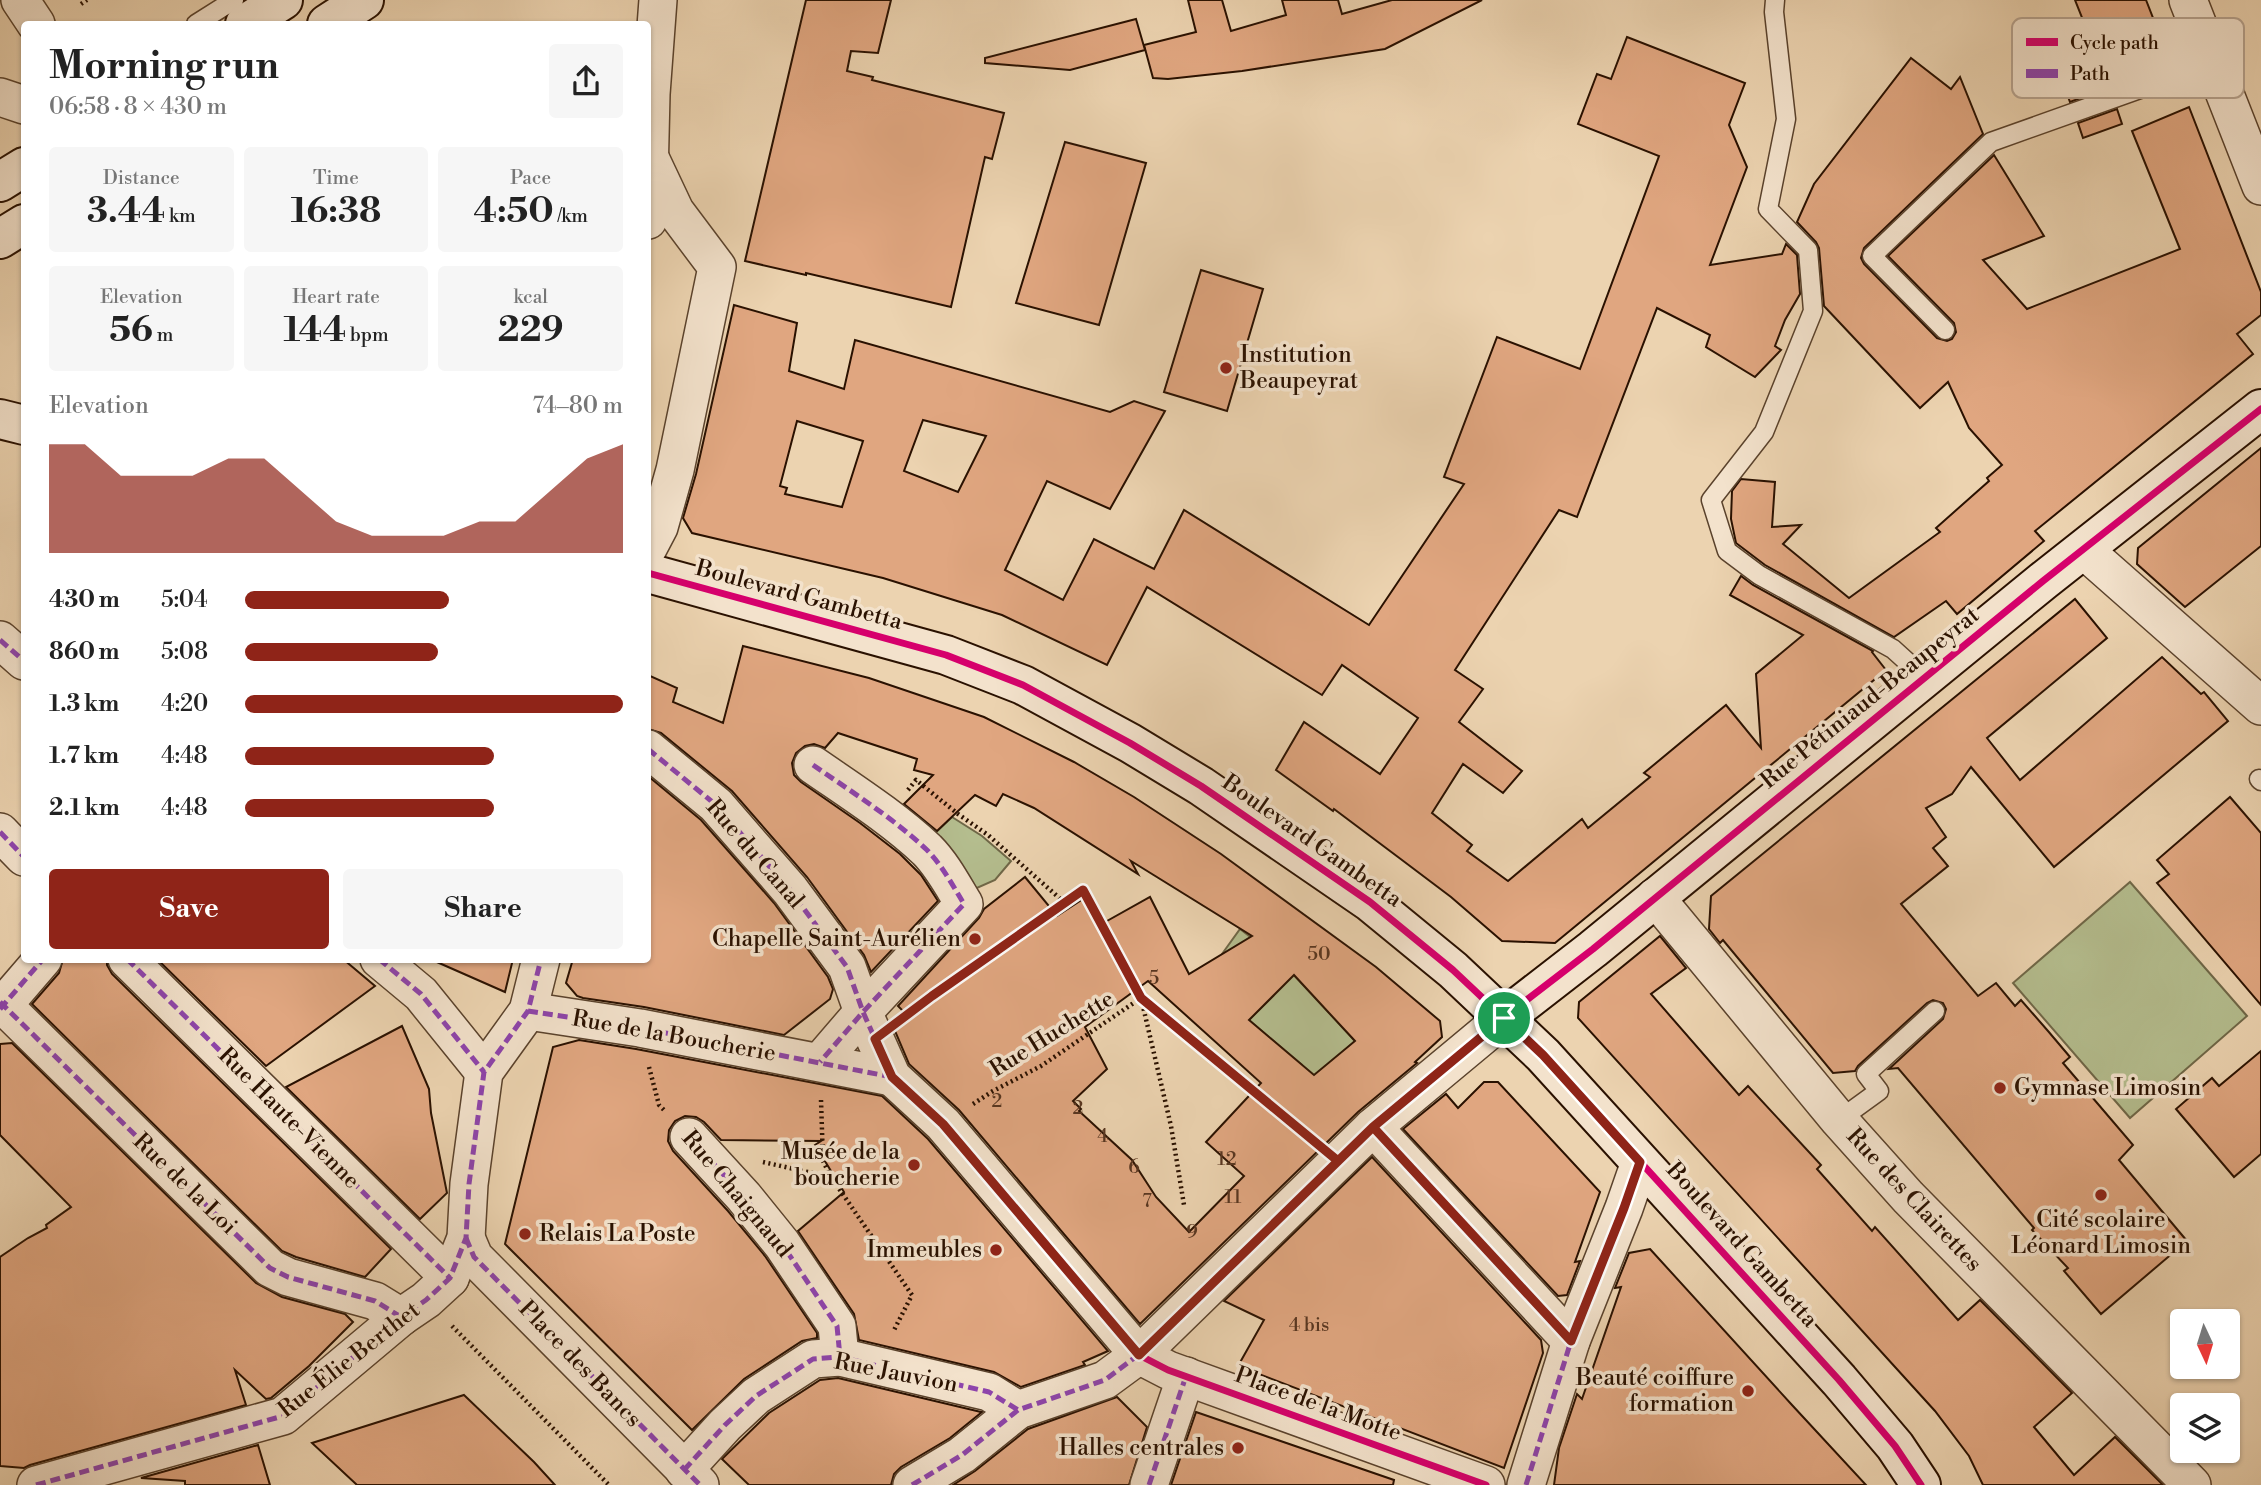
<!DOCTYPE html>
<html lang="en">
<head>
<meta charset="utf-8">
<style>
	:root { --surface:#fff; --page:#f6f6f6; --text:#222; --muted:#767676; --accent:#8f2418 }
	body { margin:0; font-family:"Libre Bodoni",serif; background:var(--page); color:var(--text); height:100vh; display:flex; flex-direction:column; font-size:26px; white-space:nowrap }
	* { box-sizing:border-box; margin:0 }
	p { font-size:23px; color:var(--muted) }
	.icon { flex:none; width:38px; height:38px; fill:none; stroke:currentColor; stroke-width:2; stroke-linecap:round; stroke-linejoin:round }
	.map { position:relative; flex:1; overflow:hidden }
	.panel { position:absolute; left:21px; top:21px; width:630px; height:942px; display:flex; flex-direction:column; background:var(--surface); border-radius:7px; box-shadow:0 2px 5px #0004 }
	.panel>* { flex:none }
	.needle { width:46px; rotate:176deg }
	.buttons { position:absolute; left:2170px; top:1309px; display:grid; gap:14px }
	.buttons a { display:grid; place-items:center; width:70px; height:70px; border-radius:7px; background:var(--surface); box-shadow:0 2px 5px #0004; font-size:35px }
	.pin { position:absolute; display:grid; place-items:center; width:60px; height:60px; color:#fff; margin:-30px; border:4px solid #fff; border-radius:50%; box-shadow:0 2px 7px #0007 }
	.round { display:grid; place-items:center; flex:none; width:74px; height:74px; border-radius:7px; background:var(--page) }
	.head { display:flex; align-items:center; justify-content:space-between; height:119px; padding:0 28px }
	h1 { font-size:38px; font-weight:800; line-height:52px }
	.metrics { display:grid; grid-template-columns:repeat(3,1fr); gap:10px; height:119px; padding:7px 28px }
	.metrics div { display:grid; align-content:center; border-radius:7px; background:var(--page); text-align:center }
	.metrics b { font-size:35px; font-weight:800 }
	.metrics small { font-size:19px; font-weight:400 }
	.metrics p { font-size:19px }
	.chart { height:196px; padding:14px 28px }
	.chart p { display:flex; justify-content:space-between }
	.chart svg { width:100%; height:126px; margin-top:7px; fill:var(--accent); opacity:.7 }
	.primary-button { display:flex; gap:14px; margin-top:auto; padding:14px 28px }
	.primary-button a { flex:1; height:80px; border-radius:7px; background:var(--accent); color:#fff; font-size:28px; font-weight:800; line-height:80px; text-align:center }
	.primary-button a+a { background:var(--page); color:var(--text) }
	ul { padding:0 28px; list-style:none; font-size:23px }
	li { display:grid; grid-template-columns:112px 84px 1fr; align-items:center; height:52px }
	li i { height:18px; border-radius:9px; background:var(--accent) }
	.map>svg:first-child { display:block }
	.green { fill:#b4bd8e; stroke:#6f6747; stroke-width:2 }
	.building { fill:#e0a680; stroke:#2a1100; stroke-width:2; fill-rule:evenodd }
	.lines { fill:none; stroke-linecap:round; stroke-linejoin:round }
	.lane-casing { stroke:#5a422c; stroke-width:21 }
	.street-casing { stroke:#5a422c; stroke-width:40 }
	.secondary-casing { stroke:#2a1100; stroke-width:42 }
	.path { stroke:#2a1100; stroke-width:4.5; stroke-dasharray:2 3.5; stroke-linecap:butt }
	.lane { stroke:#f3e2cc; stroke-width:18 }
	.street { stroke:#f3e2cc; stroke-width:37 }
	.secondary { stroke:#f3e2cc; stroke-width:38 }
	.quiet { stroke:#8e44ad; stroke-width:5; stroke-dasharray:10 5; stroke-linecap:butt }
	.cycleway-casing { stroke:#f3e2cc; stroke-width:11 }
	.cycleway { stroke:#d6006c; stroke-width:7 }
	.route-casing { stroke:#fff; stroke-width:14 }
	.route { stroke:#8f2418; stroke-width:9 }
	.poi-dot { fill:#8f2418; stroke:#f3e2cc; stroke-width:2.5 }
	.labels { text-anchor:middle; dominant-baseline:central; stroke-width:7; stroke-linejoin:round; paint-order:stroke }
	.number-label { font-size:19px; fill:#583620 }
	.poi-label { font-size:23px; fill:#2a1100; stroke:#f3e2cc; text-anchor:end }
	.street-label { font-size:23px; fill:#2a1100; stroke:#f3e2cc }
	.key { fill:#f3e2cc; stroke:#b7a38f; stroke-width:2 }
	.key-label { font-size:19px; fill:#2a1100 }
</style>
</head>
<body>
<div class="map">
<svg width="2261" height="1485" viewBox="0 0 2261 1485">
	<rect width="100%" height="100%" fill="#ecd3b0"/>
	<filter id="stains"><feTurbulence type="fractalNoise" baseFrequency=".00286" numOctaves="4"/><feColorMatrix values="0 0 0 0 .2 0 0 0 0 .09 0 0 0 0 .02 0 0 0 .5 -.17"/></filter>
	<radialGradient id="worn" r=".72"><stop offset=".6" stop-color="#630" stop-opacity="0"/><stop offset="1" stop-color="#630" stop-opacity=".3"/></radialGradient>
	<!-- green -->
	<g class="green">
		<polygon points="952,817 982,836 1011,861 995,880 970,891 930,838"/>
		<polygon points="2130,882 2247,1016 2130,1118 2013,983"/>
		<polygon points="1240,929 1279,959 1355,1041 1299,1093 1302,1065 1249,1020 1273,996 1222,954"/>
	</g>
	<!-- building -->
	<g class="building">
		<polygon points="806,0 891,0 878,53 851,51 847,71 873,77 872,80 1004,113 992,159 985,157 951,307 806,273 806,275 745,261"/>
		<polygon points="1188,0 1222,0 1231,31 1286,15 1282,0 1338,0 1342,14 1392,0 1482,0 1385,49 1242,71 1168,79 1153,78 1144,45 1196,32"/>
		<polygon points="2075,0 2146,0 2169,59 2108,83"/>
		<polygon points="1136,19 1145,50 1070,70 985,63 985,58"/>
		<path d="M1627 37 1745 83 1729 125 1747 167 1710 265 1782 254 1786 244 1797 255 1800 294 1785 320 1775 346 1781 350 1755 377 1706 347 1710 335 1657 308 1577 517 1559 510 1455 670 1483 689 1459 722 1522 771 1503 793 1463 764 1432 813 1472 845 1467 851 1508 881 1582 819 1588 828 1650 777 1644 773 1726 705 1761 748 1756 674 1803 635 1730 595 1741 576 1753 585 1873 651 1872 652 1886 670 1555 943 1502 941 1451 897 1398 857 1334 809 1333 811 1276 770 1304 722 1380 774 1418 718 1342 665 1322 695 1147 587 1107 665 1002 615 883 578 692 533 683 518 696 474 734 305 797 323 789 371 844 389 855 340 1110 412 1134 401 1165 411 1110 509 1047 481 1005 570 1063 600 1094 539 1154 569 1184 510 1369 625 1464 484 1444 477 1497 337 1580 369 1659 156 1578 124 1597 74 1611 79ZM923 420 986 436 958 492 904 471ZM797 421 863 441 842 507 785 494 787 488 780 486Z"/>
		<polygon points="1911,58 1951,89 1960,77 1983,134 1864,248 1861,258 1864,264 1937,338 1947,341 1952,339 1956,332 1954,323 1888,256 1994,155 2044,236 1983,260 2027,309 2180,249 2132,131 2189,107 2261,292 2261,315 2237,334 2253,354 2035,531 2044,541 1957,614 1946,601 1894,637 1765,565 1736,543 1731,519 1732,491 1741,479 1775,482 1772,527 1801,525 1783,544 1849,598 1940,532 1936,528 1989,481 1987,478 2002,465 1969,428 1948,382 1920,408 1824,306 1819,248 1816,242 1797,222 1814,184"/>
		<polygon points="2098,64 2108,88 2070,102 2061,78"/>
		<polygon points="2117,109 2122,124 2083,138 2078,123"/>
		<polygon points="1065,142 1146,163 1099,325 1016,303"/>
		<polygon points="1201,270 1263,289 1227,411 1164,392"/>
		<polygon points="2261,448 2261,546 2185,607 2137,564 2138,548"/>
		<polygon points="2075,599 2107,638 1987,738 2020,780 2162,657 2201,694 2204,692 2228,721 2054,867 1971,767 1952,794 1926,808 1946,837 1933,848 1948,866 1901,904 1978,996 1996,983 2015,1006 2021,1000 2048,1031 2070,1057 2063,1063 2133,1145 2119,1160 2187,1241 2101,1314 2064,1271 2068,1268 2032,1230 2034,1228 1898,1068 1889,1069 1943,1019 1946,1009 1943,1003 1933,1000 1927,1003 1858,1066 1855,1071 1833,1073 1723,940 1720,943 1709,929 1711,896"/>
		<path d="M743 646 869 678 984 717 1074 762 1134 797 1221 854 1376 967 1440 1021 1442 1037 1415 1062 1417 1063 1358 1112 1140 1324 959 1110 909 1064 895 1031 903 1011 898 1006 979 918 984 909 1025 877 1057 916 1083 899 1098 926 1150 897 1189 974 1252 936 1131 861 1138 874 1034 808 1003 794 996 806 975 795 937 831 904 804 933 775 914 770 917 759 838 733 825 748 814 744 805 746 796 753 792 763 794 775 801 782 860 823 900 854 921 875 938 901 871 972 864 955 807 877 732 791 661 733 648 729V675L677 688 673 702 723 723ZM1294 975 1355 1041 1314 1075 1249 1020ZM1148 981 1261 1083 1206 1142 1244 1176 1189 1232 1156 1197 1132 1160 1079 1111 1081 1109 1073 1101 1107 1069 1085 1027Z"/>
		<polygon points="648,776 701,820 774,903 828,977 833,989 830,999 784,1035 644,1007 583,998 577,996 566,983 573,959 648,959"/>
		<polygon points="2230,797 2261,833 2261,1005 2157,883 2169,874 2157,860"/>
		<polygon points="1660,936 1686,968 1651,994 1739,1095 1748,1086 1821,1165 1817,1169 1872,1231 1875,1227 1958,1320 1980,1300 2072,1393 2034,1427 2074,1475 2115,1437 2163,1485 1983,1485 1969,1456 1935,1411 1578,1018 1579,1002"/>
		<polygon points="63,959 107,959 107,965 112,974 391,1249 365,1277 296,1257 282,1251 32,1004 59,973"/>
		<polygon points="157,959 343,959 375,986 266,1066"/>
		<polygon points="430,959 513,959 505,992"/>
		<polygon points="402,1026 429,1089 431,1113 447,1193 420,1219 286,1087"/>
		<polygon points="579,1040 636,1049 882,1096 928,1139 1108,1351 1083,1362 1085,1365 1021,1387 994,1372 859,1340 854,1314 798,1231 844,1192 815,1145 821,1141 721,1140 704,1122 696,1117 685,1116 675,1121 669,1130 668,1141 673,1151 728,1211 765,1256 817,1333 817,1338 802,1341 744,1379 692,1430 505,1244 553,1047"/>
		<polygon points="12,1043 256,1283 282,1297 345,1314 353,1322 309,1366 271,1398 266,1399 235,1370 246,1405 30,1465 24,1468 0,1466 0,1257 28,1238 47,1228 46,1225 71,1207 0,1135 0,1044"/>
		<polygon points="2261,1051 2261,1154 2234,1177 2176,1109 2212,1078 2219,1086"/>
		<polygon points="1484,1082 1498,1082 1600,1192 1575,1262 1580,1261 1567,1295 1558,1296 1403,1129 1446,1094 1458,1108"/>
		<polygon points="1372,1157 1541,1340 1543,1353 1504,1468 1238,1366 1264,1320 1224,1301"/>
		<polygon points="1650,1249 1792,1405 1866,1485 1554,1485 1559,1448 1577,1394 1582,1399 1621,1287 1615,1288 1629,1253"/>
		<polygon points="838,1378 981,1412 982,1412 950,1438 901,1467 894,1474 891,1485 749,1485 722,1459 769,1413 820,1380"/>
		<polygon points="464,1395 534,1462 555,1485 357,1485 312,1443"/>
		<polygon points="1117,1397 1147,1427 1129,1485 953,1485 975,1471 1028,1429"/>
		<polygon points="1196,1412 1394,1480 1393,1485 1171,1485"/>
		<polygon points="258,1445 270,1485 185,1485 185,1481 141,1478"/>
	</g>
	<g class="lines">
		<!-- lane casing -->
		<g class="lane-casing">
			<g id="lane">
				<polyline points="1775,0 1774,12 1786,119 1768,209 1808,250 1813,311 1764,432 1711,500 1727,551 1759,575 1893,649 1925,678"/>
				<polyline points="196,24 234,0"/>
				<polyline points="1945,330 1872,256 1991,142 2213,63"/>
				<polyline points="2259,779 2261,781"/>
				<polyline points="1839,1120 1879,1091 1866,1074 1935,1011"/>
			</g>
		</g>
		<!-- street casing -->
		<g class="street-casing">
			<g id="street">
				<polyline points="20,0 36,24"/>
				<polyline points="2188,0 2261,186"/>
				<polyline points="0,97 24,105"/>
				<polyline points="648,220 651,94 658,0"/>
				<polyline points="648,548 659,527 675,470 717,267 675,211 650,158"/>
				<polyline points="2084,550 2261,706"/>
				<polyline points="0,640 24,661"/>
				<polyline points="648,749 716,805 790,890 847,967 863,1012 892,1077 943,1124 1139,1355 1168,1370 1486,1485"/>
				<path d="M813 765C852 792 893 818 927 850 942 865 953 886 964 904L863 1012 820 1062"/>
				<polyline points="0,832 24,857"/>
				<polyline points="1655,897 1839,1120 1908,1197 2192,1485"/>
				<polyline points="127,959 450,1278"/>
				<polyline points="379,959 421,994 484,1072"/>
				<polyline points="0,1002 270,1268 288,1277 375,1301 401,1317"/>
				<polyline points="0,1009 43,959"/>
				<polyline points="528,1011 640,1028 892,1077"/>
				<polyline points="1373,1127 1571,1341"/>
				<polyline points="689,1137 744,1197 782,1244 837,1326 840,1357"/>
				<polyline points="466,1238 474,1257 700,1485"/>
				<polyline points="684,1470 725,1425 756,1396 813,1359 840,1357 989,1392 1018,1410"/>
				<polyline points="36,1485 283,1416 401,1317 426,1300 450,1278 466,1238 469,1184 484,1072 528,1011 541,959"/>
				<polyline points="912,1485 962,1455 1018,1410 1105,1380 1139,1355 1373,1127 1504,1018"/>
				<polyline points="1149,1485 1186,1376"/>
				<polyline points="1526,1485 1571,1341 1624,1208 1640,1162"/>
			</g>
		</g>
		<!-- secondary casing -->
		<g class="secondary-casing">
			<g id="secondary">
				<polyline points="245,24 283,0"/>
				<polyline points="327,24 364,0"/>
				<polyline points="0,182 24,167"/>
				<polyline points="0,239 24,224"/>
				<polyline points="0,419 24,425"/>
				<polyline points="648,573 946,655 1023,685 1130,743 1201,786 1370,902 1453,970 1543,1055 1839,1380 1895,1446 1921,1485"/>
				<polyline points="1504,1018 1593,949 2043,581 2261,409"/>
			</g>
		</g>
		<!-- path -->
		<g class="path">
			<polyline points="81,4 87,0"/>
			<polyline points="908,790 916,780 958,814 988,835 1065,903"/>
			<polyline points="931,996 1083,890 1141,998 1171,1126 1184,1205"/>
			<polyline points="649,1067 659,1105 665,1111"/>
			<polyline points="821,1100 823,1161 831,1177 912,1295 893,1332"/>
			<polyline points="973,1104 993,1091 1041,1066 1141,998 1311,1138"/>
			<polyline points="763,1162 830,1177"/>
			<polyline points="452,1326 609,1485"/>
		</g>
		<!-- lane -->
		<use href="#lane" class="lane"/>
		<!-- street -->
		<use href="#street" class="street"/>
		<!-- secondary -->
		<use href="#secondary" class="secondary"/>
		<!-- quiet -->
		<g class="quiet">
			<polyline points="0,640 24,661"/>
			<polyline points="648,749 716,805 790,890 847,967 863,1012 892,1077 943,1124 1139,1355 1144,1358"/>
			<path d="M813 765C852 792 893 818 927 850 942 865 953 886 964 904L863 1012 820 1062"/>
			<polyline points="0,832 24,857"/>
			<polyline points="127,959 450,1278"/>
			<polyline points="379,959 421,994 484,1072"/>
			<polyline points="0,1002 270,1268 288,1277 375,1301 401,1317"/>
			<polyline points="0,1009 43,959"/>
			<polyline points="528,1011 640,1028 892,1077"/>
			<polyline points="1373,1127 1571,1341"/>
			<polyline points="689,1137 744,1197 782,1244 837,1326 840,1357"/>
			<polyline points="466,1238 474,1257 700,1485"/>
			<polyline points="684,1470 725,1425 756,1396 813,1359 840,1357 989,1392 1018,1410"/>
			<polyline points="36,1485 283,1416 401,1317 426,1300 450,1278 466,1238 469,1184 484,1072 528,1011 541,959"/>
			<polyline points="912,1485 962,1455 1018,1410 1105,1380 1142,1352"/>
			<polyline points="1149,1485 1186,1376"/>
			<polyline points="1526,1485 1571,1341 1624,1208 1640,1162"/>
		</g>
		<!-- cycleway casing -->
		<g class="cycleway-casing">
			<g id="cycleway">
				<polyline points="648,573 946,655 1023,685 1130,743 1201,786 1370,902 1453,970 1543,1055 1839,1380 1895,1446 1921,1485"/>
				<polyline points="1486,1485 1168,1370 1139,1355 1373,1127 1472,1042 1593,949 2043,581 2261,409"/>
			</g>
		</g>
		<!-- cycleway -->
		<use href="#cycleway" class="cycleway"/>
	</g>
	<g class="lines">
		<!-- route casing -->
		<g class="route-casing">
			<polyline id="route" points="1504,1018 1373,1127 1338,1161 1141,998 1083,890 932,996 875,1039 892,1077 943,1124 1139,1355 1373,1127 1571,1341 1624,1208 1640,1162 1543,1055 1504,1018"/>
		</g>
		<!-- route -->
		<use href="#route" class="route"/>
	</g>
	<!-- markers -->
	<g class="poi-dot">
		<circle cx="1226" cy="368" r="7"/>
		<circle cx="975" cy="939" r="7"/>
		<circle cx="2000" cy="1088" r="7"/>
		<circle cx="914" cy="1165" r="7"/>
		<circle cx="2101" cy="1195" r="7"/>
		<circle cx="525" cy="1234" r="7"/>
		<circle cx="996" cy="1250" r="7"/>
		<circle cx="1748" cy="1391" r="7"/>
		<circle cx="1238" cy="1448" r="7"/>
	</g>
	<g class="labels">
		<!-- number labels -->
		<g class="number-label">
			<text x="1319" y="954">50</text>
			<text x="1154" y="978">5</text>
			<text x="997" y="1101">2</text>
			<text x="1078" y="1108">2</text>
			<text x="1103" y="1136">4</text>
			<text x="1227" y="1159">12</text>
			<text x="1134" y="1167">6</text>
			<text x="1233" y="1197">11</text>
			<text x="1147" y="1201">7</text>
			<text x="1192" y="1232">9</text>
			<text x="1309" y="1325">4 bis</text>
		</g>
		<!-- poi labels -->
		<g class="poi-label">
			<text x="1240" y="355" text-anchor="start">Institution<tspan x="1240" dy="26">Beaupeyrat</tspan></text>
			<text x="961" y="939">Chapelle Saint-Aurélien</text>
			<text x="2014" y="1088" text-anchor="start">Gymnase Limosin</text>
			<text x="900" y="1152">Musée de la<tspan x="900" dy="26">boucherie</tspan></text>
			<text x="2101" y="1220" text-anchor="middle">Cité scolaire<tspan x="2101" dy="26">Léonard Limosin</tspan></text>
			<text x="539" y="1234" text-anchor="start">Relais La Poste</text>
			<text x="982" y="1250">Immeubles</text>
			<text x="1734" y="1378">Beauté coiffure<tspan x="1734" dy="26">formation</tspan></text>
			<text x="1224" y="1448">Halles centrales</text>
		</g>
		<!-- street labels -->
		<g class="street-label">
			<text transform="translate(799 595) rotate(15)">Boulevard Gambetta</text>
			<text transform="translate(1870 698) rotate(-39)">Rue Pétiniaud-Beaupeyrat</text>
			<text transform="translate(1312 841) rotate(35)">Boulevard Gambetta</text>
			<text transform="translate(755 854) rotate(49)">Rue du Canal</text>
			<text transform="translate(1052 1034) rotate(-32)">Rue Huchette</text>
			<text transform="translate(674 1036) rotate(10)">Rue de la Boucherie</text>
			<text transform="translate(289 1118) rotate(45)">Rue Haute-Vienne</text>
			<text transform="translate(185 1184) rotate(44)">Rue de la Loi</text>
			<text transform="translate(737 1194) rotate(50)">Rue Chaignaud</text>
			<text transform="translate(1914 1200) rotate(47)">Rue des Clairettes</text>
			<text transform="translate(1742 1245) rotate(48)">Boulevard Gambetta</text>
			<text transform="translate(349 1360) rotate(-38)">Rue Élie Berthet</text>
			<text transform="translate(580 1364) rotate(46)">Place des Bancs</text>
			<text transform="translate(896 1373) rotate(11)">Rue Jauvion</text>
			<text transform="translate(1318 1404) rotate(20)">Place de la Motte</text>
		</g>
	</g>
	<!-- legend -->
	<rect x="2012" y="18" width="232" height="80" rx="10" class="key"/>
	<rect x="2026" y="38" width="32" height="8" fill="#d6006c"/>
	<rect x="2026" y="69" width="32" height="9" fill="#8e44ad"/>
	<g class="key-label">
		<text x="2070" y="49">Cycle path</text>
		<text x="2070" y="80">Path</text>
	</g>
	<rect width="100%" height="100%" filter="url(#stains)"/>
	<rect width="100%" height="100%" fill="url(#worn)"/>
</svg>
<div class="buttons">
<a><svg class="needle" viewBox="-14 -14 28 28"><path d="M0-13l5 13h-10z" fill="#e53935"/><path d="M0 13l5-13h-10z" fill="#767676"/></svg></a>
<a><svg class="icon" aria-label="layers" viewBox="0 0 24 24"><path d="M12 4l9 5-9 5-9-5zM3 14l9 5 9-5"/></svg></a>
</div>
<div class="pin" style="left:1504px;top:1018px;background:#1e9e55"><svg class="icon" aria-label="arrive" viewBox="0 0 24 24"><path d="M6 21V4h12l-3 4 3 4H6"/></svg></div>
<section class="panel">
<div class="head"><div><h1>Morning run</h1><p>06:58 · 8 × 430 m</p></div><a class="round"><svg class="icon" aria-label="share" viewBox="0 0 24 24"><path d="M12 15V3M7 8l5-5 5 5M5 13v7h14v-7"/></svg></a></div>
<div class="metrics">
<div><p>Distance</p><b>3.44<small> km</small></b></div>
<div><p>Time</p><b>16:38</b></div>
<div><p>Pace</p><b>4:50<small> /km</small></b></div>
</div>
<div class="metrics">
<div><p>Elevation</p><b>56<small> m</small></b></div>
<div><p>Heart rate</p><b>144<small> bpm</small></b></div>
<div><p>kcal</p><b>229</b></div>
</div>
<div class="chart"><p><span>Elevation</span>74–80 m</p>
<svg viewBox="0 0 160 44" preserveAspectRatio="none"><path d="M0 44V6L10 6L20 17L30 17L40 17L50 11L60 11L70 22L80 33L90 38L100 38L110 38L120 33L130 33L140 22L150 11L160 6V44z"/></svg>
</div>
<ul>
<li><b>430 m</b>5:04<i style="width:54%"></i></li>
<li><b>860 m</b>5:08<i style="width:51%"></i></li>
<li><b>1.3 km</b>4:20<i style="width:100%"></i></li>
<li><b>1.7 km</b>4:48<i style="width:66%"></i></li>
<li><b>2.1 km</b>4:48<i style="width:66%"></i></li>
</ul>
<div class="primary-button"><a>Save</a><a>Share</a></div>
</section>
</div>
</body>
</html>
